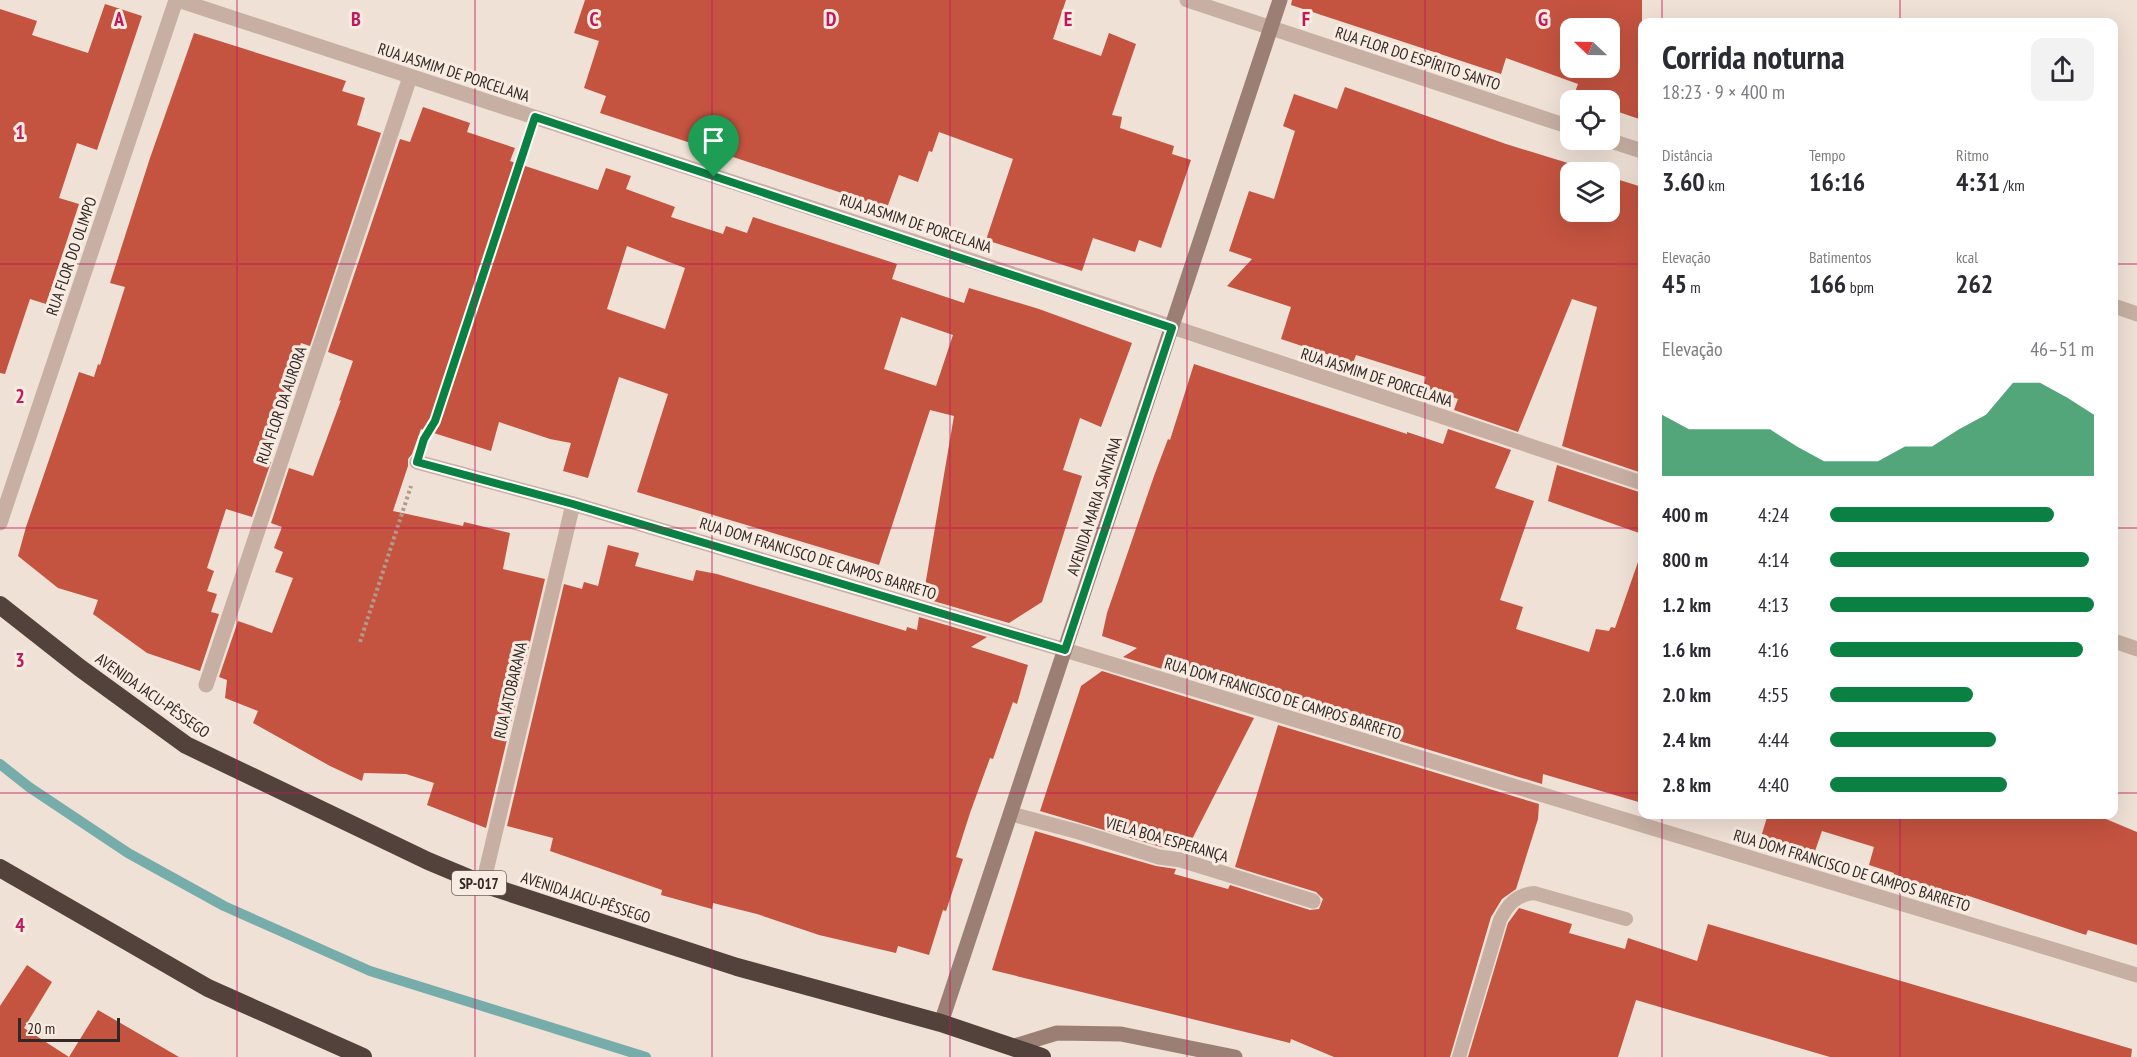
<!DOCTYPE html>
<html lang="pt">
<head>
<meta charset="utf-8">
<style>
	:root { --surface:#fff; --page:#f2f2f3; --text:#2b2b33; --muted:#7c7c81; --accent:#0b8043 }
	body { margin:0; font-family:"PT Sans Narrow",sans-serif; background:var(--page); color:var(--text); height:100vh; display:flex; flex-direction:column; font-size:22px; white-space:nowrap }
	* { box-sizing:border-box; margin:0 }
	p { font-size:20px; color:var(--muted) }
	.icon { flex:none; width:33px; height:33px; fill:none; stroke:currentColor; stroke-width:2; stroke-linecap:round; stroke-linejoin:round }
	.map { position:relative; flex:1; overflow:hidden }
	.details { position:absolute; left:1638px; top:18px; width:480px; height:801px; display:flex; flex-direction:column; background:var(--surface); border-radius:12px; box-shadow:0 6px 24px #0002 }
	.details>* { flex:none }
	.needle { width:39px; rotate:292deg }
	.fabs { position:absolute; left:1560px; top:18px; display:grid; gap:12px }
	.fabs a { display:grid; place-items:center; width:60px; height:60px; border-radius:12px; background:var(--surface); box-shadow:0 6px 24px #0002; font-size:30px }
	.scale { position:absolute; left:18px; bottom:15px; width:102px; box-sizing:border-box; padding-left:6px; border:3px solid #322825; border-top:0; font-size:16px; line-height:21px; white-space:nowrap; color:#322825; -webkit-text-stroke:4px #f8ece2; paint-order:stroke }
	.pin { position:absolute; display:grid; place-items:center; width:51px; height:51px; color:#fff; margin:-62px -26px; border-radius:50% 50% 50% 0; rotate:-45deg; box-shadow:0 0 6px #0007 }
	.pin .icon { rotate:45deg }
	.round { display:grid; place-items:center; flex:none; width:63px; height:63px; border-radius:12px; background:var(--page) }
	.overview { display:flex; align-items:center; justify-content:space-between; height:102px; padding:0 24px }
	h1 { font-size:33px; font-weight:700; line-height:45px }
	.figures { display:grid; grid-template-columns:repeat(3,1fr); gap:9px; height:102px; padding:6px 24px }
	.figures div { display:grid; align-content:center }
	.figures b { font-size:26px; font-weight:700 }
	.figures small { font-size:16px; font-weight:400 }
	.figures p { font-size:16px }
	.chart { height:168px; padding:12px 24px }
	.chart p { display:flex; justify-content:space-between }
	.chart svg { width:100%; height:108px; margin-top:6px; fill:var(--accent); opacity:.7 }
	ul { padding:0 24px; list-style:none; font-size:20px }
	li { display:grid; grid-template-columns:96px 72px 1fr; align-items:center; height:45px }
	li i { height:15px; border-radius:8px; background:var(--accent) }
	.map>svg:first-child { display:block }
	.lines { fill:none; stroke-linecap:round; stroke-linejoin:round }
	.stream { stroke:#76aca9; stroke-width:10 }
	.building { fill:#c45340; fill-rule:evenodd }
	.path { stroke:#b39a8d; stroke-width:4; stroke-dasharray:3 3; stroke-linecap:butt }
	.lane { stroke:#c7b0a3; stroke-width:14 }
	.street { stroke:#c7b0a3; stroke-width:15 }
	.secondary { stroke:#9b7f74; stroke-width:15 }
	.highway { stroke:#53413c; stroke-width:18 }
	.route-casing { stroke:#fff; stroke-width:12 }
	.route { stroke:#0b8043; stroke-width:8 }
	.grid { fill:none; stroke:#c2185b; stroke-width:1.5; stroke-opacity:0.55 }
	.labels { text-anchor:middle; dominant-baseline:central; stroke-width:6; stroke-linejoin:round; paint-order:stroke }
	.shield { fill:#f8ece2; stroke:#6d635e; stroke-width:1.5 }
	.shield-label { font-size:15px; font-weight:bold; fill:#322825 }
	.street-label { font-size:16px; fill:#322825; stroke:#f8ece2 }
	.grid-label { font-size:20px; text-anchor:middle; font-weight:bold; fill:#c2185b; stroke:#f8ece2; stroke-width:6; stroke-linejoin:round; paint-order:stroke }
</style>
</head>
<body>
<div class="map">
<svg width="2137" height="1057" viewBox="0 0 2137 1057">
	<rect width="100%" height="100%" fill="#f0e1d6"/>
	<g class="lines">
		<!-- stream -->
		<polyline class="stream" points="0,764 29,787 128,853 224,906 370,971 646,1057"/>
	</g>
	<!-- building -->
	<g class="building">
		<polygon points="585,0 1066,0 1053,39 1101,56 1109,33 1136,44 1112,115 1122,117 1120,128 1174,146 1172,154 1191,160 1161,248 1139,240 1135,252 1093,238 1082,271 986,240 1013,159 939,132 932,152 929,151 918,182 899,175 887,208 600,113 606,96 584,88 599,41 574,33"/>
		<path d="M1292 0H1642V120L1610 109V100H1572L1578 84 1506 58 1501 74 1291 5ZM1570 28H1610V68H1570Z"/>
		<polygon points="105,4 142,16 97,150 77,143 59,198 79,204 46,304 30,299 5,374 0,373 0,9 37,21 32,35 88,53"/>
		<polygon points="194,33 346,81 342,91 365,98 357,125 381,133 310,346 301,343 288,381 262,459 271,462 252,517 226,509 207,568 214,571 207,591 217,594 211,612 219,614 200,671 147,653 93,614 98,600 58,588 18,556 26,527 79,372 94,377 98,364 100,365 125,287 110,283 150,158"/>
		<polygon points="1345,87 1506,144 1597,172 1570,172 1570,212 1610,212 1610,177 1642,187 1642,473 1562,446 1597,307 1572,299 1518,432 1454,410 1458,399 1423,387 1426,377 1356,355 1353,363 1281,339 1291,307 1227,286 1252,259 1229,251 1249,191 1274,199 1295,131 1283,126 1294,94 1337,109"/>
		<path d="M423 107 470 123 467 132 515 148 510 161 598 190 606 168 631 176 626 189 675 207 671 217 723 234 726 226 747 233 753 217 897 264 892 279 964 303 969 288 1039 309 1132 343 1101 427 1080 418 1063 470 1082 476 1042 602 1009 623 923 598 954 416 930 410 879 565 637 492 668 394 619 377 588 478 563 471 571 443 550 439 499 422 491 451 421 429 412 454 408 459V466L393 511 463 526 464 522 510 533 503 569 545 579 486 828 427 805 434 783 406 774 364 773 362 781 330 766 253 723 258 711 225 698 227 680 219 677 238 621 272 633 293 578 275 572 283 552 274 548 282 527 271 523 289 468 313 476 341 400 339 401 353 361 328 352 400 139 410 142ZM627 246 685 268 665 329 607 309ZM901 317 953 335 936 386 884 369Z"/>
		<polygon points="1194,364 1407,434 1407,432 1443,444 1448,429 1511,450 1495,488 1534,501 1500,600 1523,607 1516,629 1589,652 1596,629 1609,631 1611,627 1615,628 1638,562 1642,563 1642,803 1543,774 1542,784 1284,706 1287,694 1270,687 1263,700 1123,657 1137,648 1102,636 1107,613 1154,476 1168,439 1170,440"/>
		<polygon points="1557,465 1642,493 1642,534 1548,501"/>
		<polygon points="608,545 639,553 635,566 693,581 696,570 717,574 906,631 907,627 917,630 919,617 987,637 971,647 1028,665 1017,704 1013,702 993,759 990,758 970,813 956,857 963,859 946,911 943,910 929,955 898,946 896,953 819,935 757,914 713,903 712,909 661,895 662,890 550,851 553,838 507,826 564,584 582,589 584,582 598,586"/>
		<polygon points="1102,671 1254,718 1186,851 1161,847 1040,811 1081,686"/>
		<polygon points="1278,725 1539,804 1538,819 1516,889 1502,899 1491,917 1450,1057 1334,1057 1291,1039 1290,1043 992,970 1035,831 1156,866 1176,869 1174,874 1228,889 1230,885 1310,910 1319,909 1323,899 1316,892 1235,867"/>
		<polygon points="1768,814 2094,814 2137,832 2137,945 2088,930 2086,935 1966,895 1965,899 1893,877 1894,873 1869,865 1874,847 1822,831 1814,854 1761,837"/>
		<polygon points="1519,908 1572,924 1569,933 1625,949 1628,938 1697,961 1708,924 2132,1049 2131,1057 1830,1057 1636,1000 1618,1057 1468,1057 1508,923"/>
		<polygon points="27,965 52,982 24,1028 69,1057 98,1010 179,1057 0,1057 0,1006"/>
	</g>
	<g class="lines">
		<!-- path -->
		<g class="path">
			<polyline points="424,438 435,421 527,140"/>
			<polyline points="360,642 411,486"/>
		</g>
		<!-- lane -->
		<path class="lane" d="M1459 1057 1500 920C1508 904 1516 895 1534 893L1626 919"/>
		<!-- street -->
		<g class="street">
			<polyline points="178,0 1049,286 1642,483"/>
			<polyline points="1187,0 1570,127"/>
			<polyline points="1608,140 1642,151"/>
			<polyline points="2114,306 2137,314"/>
			<polyline points="417,462 573,504 1065,650 2137,975"/>
			<polyline points="0,523 176,0"/>
			<polyline points="2114,641 2137,649"/>
			<polyline points="206,685 410,77"/>
			<polyline points="1011,814 1079,832 1159,857 1181,860 1313,901"/>
			<polyline points="483,884 573,504"/>
		</g>
		<!-- secondary -->
		<g class="secondary">
			<polyline points="941,1023 1280,0"/>
			<polyline points="1011,1047 1057,1033 1121,1034 1235,1057"/>
		</g>
		<!-- highway -->
		<g class="highway">
			<polyline points="0,605 80,668 186,745 428,861 483,884 737,967 941,1023 1042,1057"/>
			<polyline points="0,868 208,988 363,1057"/>
		</g>
	</g>
	<g class="lines">
		<!-- route casing -->
		<g class="route-casing">
			<polygon id="route" points="535,117 1172,328 1065,650 573,504 417,462 424,439 435,421"/>
		</g>
		<!-- route -->
		<use href="#route" class="route"/>
	</g>
	<!-- grid -->
	<path class="grid" d="M237 0V1057M475 0V1057M712 0V1057M950 0V1057M1187 0V1057M1425 0V1057M1662 0V22M1900 0V22M0 264H1642M2114 264H2137M0 528H1642M2114 528H2137M0 793H1642M2114 793H2137M1662 814V1057M1900 814V1057"/>
	<g class="labels">
		<!-- shield labels -->
		<rect class="shield" x="452" y="871" width="54" height="24" rx="4.5"/>
		<g class="shield-label">
			<text x="479" y="883">SP-017</text>
		</g>
		<!-- street labels -->
		<g class="street-label">
			<text transform="translate(1418 58) rotate(18)">RUA FLOR DO ESPÍRITO SANTO</text>
			<text transform="translate(454 72) rotate(18)">RUA JASMIM DE PORCELANA</text>
			<text transform="translate(916 223) rotate(18)">RUA JASMIM DE PORCELANA</text>
			<text transform="translate(71 256) rotate(-71)">RUA FLOR DO OLIMPO</text>
			<text transform="translate(1377 377) rotate(18)">RUA JASMIM DE PORCELANA</text>
			<text transform="translate(281 405) rotate(-71)">RUA FLOR DA AURORA</text>
			<text transform="translate(1094 506) rotate(-72)">AVENIDA MARIA SANTANA</text>
			<text transform="translate(818 558) rotate(17)">RUA DOM FRANCISCO DE CAMPOS BARRETO</text>
			<text transform="translate(510 690) rotate(-77)">RUA JATOBARANA</text>
			<text transform="translate(153 695) rotate(35)">AVENIDA JACU-PÊSSEGO</text>
			<text transform="translate(1283 698) rotate(17)">RUA DOM FRANCISCO DE CAMPOS BARRETO</text>
			<text transform="translate(1167 839) rotate(16)">VIELA BOA ESPERANÇA</text>
			<text transform="translate(1852 870) rotate(17)">RUA DOM FRANCISCO DE CAMPOS BARRETO</text>
			<text transform="translate(586 897) rotate(18)">AVENIDA JACU-PÊSSEGO</text>
		</g>
	</g>
	<g class="grid-label">
		<text x="119" y="26">A</text>
		<text x="356" y="26">B</text>
		<text x="594" y="26">C</text>
		<text x="831" y="26">D</text>
		<text x="1068" y="26">E</text>
		<text x="1306" y="26">F</text>
		<text x="1543" y="26">G</text>
		<text x="20" y="139">1</text>
		<text x="20" y="403">2</text>
		<text x="20" y="667">3</text>
		<text x="20" y="932">4</text>
	</g>
</svg>
<div class="fabs">
<a><svg class="needle" viewBox="-14 -14 28 28"><path d="M0-13l5 13h-10z" fill="#e53935"/><path d="M0 13l5-13h-10z" fill="#7c7c81"/></svg></a>
<a><svg class="icon" aria-label="locate" viewBox="0 0 24 24"><circle cx="12" cy="12" r="6"/><path d="M12 2v4M12 18v4M2 12h4M18 12h4"/></svg></a>
<a><svg class="icon" aria-label="layers" viewBox="0 0 24 24"><path d="M12 4l9 5-9 5-9-5zM3 14l9 5 9-5"/></svg></a>
</div>
<div class="scale">20 m</div>
<div class="pin" style="left:714px;top:177px;background:#1e9e55"><svg class="icon" aria-label="arrive" viewBox="0 0 24 24"><path d="M6 21V4h12l-3 4 3 4H6"/></svg></div>
<section class="details">
<div class="overview"><div><h1>Corrida noturna</h1><p>18:23 · 9 × 400 m</p></div><a class="round"><svg class="icon" aria-label="share" viewBox="0 0 24 24"><path d="M12 15V3M7 8l5-5 5 5M5 13v7h14v-7"/></svg></a></div>
<div class="figures">
<div><p>Distância</p><b>3.60<small> km</small></b></div>
<div><p>Tempo</p><b>16:16</b></div>
<div><p>Ritmo</p><b>4:31<small> /km</small></b></div>
</div>
<div class="figures">
<div><p>Elevação</p><b>45<small> m</small></b></div>
<div><p>Batimentos</p><b>166<small> bpm</small></b></div>
<div><p>kcal</p><b>262</b></div>
</div>
<div class="chart"><p><span>Elevação</span>46–51 m</p>
<svg viewBox="0 0 160 44" preserveAspectRatio="none"><path d="M0 44V19L10 25L20 25L30 25L40 25L50 32L60 38L70 38L80 38L90 32L100 32L110 25L120 19L130 6L140 6L150 12L160 19V44z"/></svg>
</div>
<ul>
<li><b>400 m</b>4:24<i style="width:85%"></i></li>
<li><b>800 m</b>4:14<i style="width:98%"></i></li>
<li><b>1.2 km</b>4:13<i style="width:100%"></i></li>
<li><b>1.6 km</b>4:16<i style="width:96%"></i></li>
<li><b>2.0 km</b>4:55<i style="width:54%"></i></li>
<li><b>2.4 km</b>4:44<i style="width:63%"></i></li>
<li><b>2.8 km</b>4:40<i style="width:67%"></i></li>
</ul>
</section>
</div>
</body>
</html>
